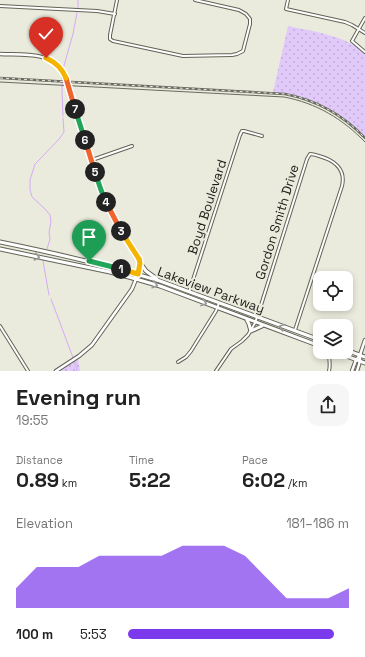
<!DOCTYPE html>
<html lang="en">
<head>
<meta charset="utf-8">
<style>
	:root { --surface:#fff; --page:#f6f6f6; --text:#222; --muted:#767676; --accent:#7c3aed }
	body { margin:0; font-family:"Space Grotesk",sans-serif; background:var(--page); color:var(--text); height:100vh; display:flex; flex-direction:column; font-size:15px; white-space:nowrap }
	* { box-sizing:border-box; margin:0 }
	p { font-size:13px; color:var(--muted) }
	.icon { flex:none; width:22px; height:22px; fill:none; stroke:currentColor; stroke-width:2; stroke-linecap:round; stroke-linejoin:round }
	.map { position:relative; height:371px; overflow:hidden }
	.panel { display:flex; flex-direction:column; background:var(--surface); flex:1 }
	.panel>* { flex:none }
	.buttons { position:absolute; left:313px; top:271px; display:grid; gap:8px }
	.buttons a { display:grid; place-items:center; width:40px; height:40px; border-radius:8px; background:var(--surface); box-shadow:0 2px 6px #0003; font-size:20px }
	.pin { position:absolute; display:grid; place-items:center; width:34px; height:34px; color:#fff; margin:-41px -17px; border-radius:50% 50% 50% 0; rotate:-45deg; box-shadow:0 0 4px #0007 }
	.pin .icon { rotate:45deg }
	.km { position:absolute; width:20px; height:20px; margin:-10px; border-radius:50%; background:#222; color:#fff; font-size:11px; line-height:20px; text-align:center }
	.round { display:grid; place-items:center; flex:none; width:42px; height:42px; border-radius:12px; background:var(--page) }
	.summary { display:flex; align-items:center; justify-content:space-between; height:68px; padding:0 16px }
	h1 { font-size:22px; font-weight:700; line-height:30px }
	.metrics { display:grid; grid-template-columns:repeat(3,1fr); gap:6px; height:68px; padding:4px 16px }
	.metrics div { display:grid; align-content:center }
	.metrics b { font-size:20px; font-weight:700 }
	.metrics small { font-size:11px; font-weight:400 }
	.metrics p { font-size:11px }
	.chart { height:112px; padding:8px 16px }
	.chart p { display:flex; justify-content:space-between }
	.chart svg { width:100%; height:72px; margin-top:4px; fill:var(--accent); opacity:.7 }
	ul { padding:0 16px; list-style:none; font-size:13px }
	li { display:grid; grid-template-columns:64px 48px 1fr; align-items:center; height:30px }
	li i { height:10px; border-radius:5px; background:var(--accent) }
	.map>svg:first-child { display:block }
	.park { fill:url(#park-dots) }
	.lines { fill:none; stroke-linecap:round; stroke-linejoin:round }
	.stream { stroke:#d4aafa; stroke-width:1 }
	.street-casing { stroke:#626356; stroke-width:4 }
	.secondary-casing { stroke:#626356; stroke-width:4.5 }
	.primary-casing { stroke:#626356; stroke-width:5 }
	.street { stroke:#fff; stroke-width:2 }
	.secondary { stroke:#fff; stroke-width:2.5 }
	.primary { stroke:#fff; stroke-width:3 }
	.tram { stroke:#696a61; stroke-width:1 }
	.rail-casing { stroke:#696a61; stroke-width:2.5 }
	.rail { stroke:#eaebdc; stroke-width:1; stroke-dasharray:3; stroke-linecap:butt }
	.oneway { stroke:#989997 }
	.split-1-casing { stroke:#fff; stroke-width:8 }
	.split-2-casing { stroke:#fff; stroke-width:8 }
	.split-3-casing { stroke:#fff; stroke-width:8 }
	.split-4-casing { stroke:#fff; stroke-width:8 }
	.split-5-casing { stroke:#fff; stroke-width:8 }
	.split-6-casing { stroke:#fff; stroke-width:8 }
	.split-7-casing { stroke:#fff; stroke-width:8 }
	.split-8-casing { stroke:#fff; stroke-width:8 }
	.split-9-casing { stroke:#fff; stroke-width:8 }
	.split-1 { stroke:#22a559; stroke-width:5 }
	.split-2 { stroke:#f5b400; stroke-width:5 }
	.split-3 { stroke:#f5b400; stroke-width:5 }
	.split-4 { stroke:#f0652b; stroke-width:5 }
	.split-5 { stroke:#22a559; stroke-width:5 }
	.split-6 { stroke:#f0652b; stroke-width:5 }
	.split-7 { stroke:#22a559; stroke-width:5 }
	.split-8 { stroke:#f0652b; stroke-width:5 }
	.split-9 { stroke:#f5b400; stroke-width:5 }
	.labels { text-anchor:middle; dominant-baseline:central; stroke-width:4; stroke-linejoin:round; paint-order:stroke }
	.street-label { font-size:13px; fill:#1b1c17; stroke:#eaebdc }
</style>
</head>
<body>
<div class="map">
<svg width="365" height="371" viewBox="0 0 365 371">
	<defs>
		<pattern id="park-dots" width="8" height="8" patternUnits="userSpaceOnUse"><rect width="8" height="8" fill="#e1caf9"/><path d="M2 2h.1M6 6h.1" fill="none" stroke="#c0add5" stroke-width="1.8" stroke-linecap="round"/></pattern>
	</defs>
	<rect width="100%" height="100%" fill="#eaebdc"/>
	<!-- park -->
	<g class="park">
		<path d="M288 26C311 31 349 36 365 54V137C338 109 311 98 273 92Z"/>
		<polygon points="78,359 80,371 59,371"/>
	</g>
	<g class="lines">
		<!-- stream -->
		<g class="stream">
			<polyline points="78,8 78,0"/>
			<polyline points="63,69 73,34 77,13"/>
			<polyline points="62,74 62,92 63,116"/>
			<polyline points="47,249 50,239 49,232 51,222 50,215 45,209 32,197 30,190 30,180 35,164 40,159 60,138 64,132 63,118"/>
			<polyline points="43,261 49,295"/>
			<polyline points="51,299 75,363 77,371"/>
		</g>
		<!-- street casing -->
		<g class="street-casing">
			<g id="street">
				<polyline points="117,0 110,35 110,39 113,41 183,56 232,55 237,54 243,51 250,24 250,19 246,14 239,10 195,0"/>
				<polyline points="288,0 286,9 345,22 352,25 365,33"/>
				<polyline points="0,6 97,11 115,14"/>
				<polyline points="365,18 352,41 365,52"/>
				<polyline points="92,160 132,146"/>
				<polyline points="189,292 240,135 242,131 244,131 262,136"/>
				<polyline points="0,326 28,371"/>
				<polyline points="178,362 186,357 191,351 216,311 219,303"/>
				<path d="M216 371 231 349 242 341 248 335 255 323 262 302 307 159 310 154C313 154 316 155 319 156 334 160 346 169 342 186L295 330"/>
				<path d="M329 371C331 364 328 358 330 352"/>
			</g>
		</g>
		<!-- secondary casing -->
		<g class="secondary-casing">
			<g id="secondary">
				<path d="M0 54C23 55 49 51 64 72L103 197 114 219 133 250 139 260 140 263 138 274 132 289 92 345 79 356 56 371"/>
				<polyline points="352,371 356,360 360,355"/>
				<polyline points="357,371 360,361 360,355 365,340"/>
			</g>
		</g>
		<!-- primary casing -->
		<g class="primary-casing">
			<g id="primary">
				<path d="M0 242C54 253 107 265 160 281L320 340"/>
				<polyline points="0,249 110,272 136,279 160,286 320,346"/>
				<polyline points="140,263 146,271 157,279"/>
				<polyline points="247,320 249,324 251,331 262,326"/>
				<polyline points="346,350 365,357"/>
				<polyline points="336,352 365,363"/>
			</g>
		</g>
		<!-- street -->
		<use href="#street" class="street"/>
		<!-- secondary -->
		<use href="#secondary" class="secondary"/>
		<!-- primary -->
		<use href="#primary" class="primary"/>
		<!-- tram -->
		<path class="tram" d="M0 82 284 97C316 103 343 119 365 142"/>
		<!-- rail casing -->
		<g class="rail-casing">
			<path id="rail" d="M0 78 285 94C316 100 343 115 365 138"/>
		</g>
		<!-- rail -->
		<use href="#rail" class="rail"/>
	</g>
	<!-- one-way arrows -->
	<defs><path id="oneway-chevron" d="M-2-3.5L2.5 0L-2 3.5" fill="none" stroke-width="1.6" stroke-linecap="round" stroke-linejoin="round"/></defs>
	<g class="oneway">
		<use href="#oneway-chevron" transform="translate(37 257) rotate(12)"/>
		<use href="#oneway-chevron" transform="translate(155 285) rotate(18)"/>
		<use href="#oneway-chevron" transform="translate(204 303) rotate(20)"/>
		<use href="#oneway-chevron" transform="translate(282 327) rotate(-159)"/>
	</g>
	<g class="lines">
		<!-- split-1 casing -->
		<g class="split-1-casing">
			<polyline id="split-1" points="89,261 121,269"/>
		</g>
		<!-- split-2 casing -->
		<g class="split-2-casing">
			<polyline id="split-2" points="121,269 138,274 140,263 139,259"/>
		</g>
		<!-- split-3 casing -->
		<g class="split-3-casing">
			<polyline id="split-3" points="121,231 139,259"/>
		</g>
		<!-- split-4 casing -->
		<g class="split-4-casing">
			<polyline id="split-4" points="106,202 121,231"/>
		</g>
		<!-- split-5 casing -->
		<g class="split-5-casing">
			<polyline id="split-5" points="95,172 101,190 106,202"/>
		</g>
		<!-- split-6 casing -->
		<g class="split-6-casing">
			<polyline id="split-6" points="85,140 95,172"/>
		</g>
		<!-- split-7 casing -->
		<g class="split-7-casing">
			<polyline id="split-7" points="75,109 85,140"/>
		</g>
		<!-- split-8 casing -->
		<g class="split-8-casing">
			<polyline id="split-8" points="66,78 75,109"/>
		</g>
		<!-- split-9 casing -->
		<g class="split-9-casing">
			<path id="split-9" d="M46 58C55 62 62 68 66 78"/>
		</g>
		<!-- split-1 -->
		<use href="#split-1" class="split-1"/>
		<!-- split-2 -->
		<use href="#split-2" class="split-2"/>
		<!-- split-3 -->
		<use href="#split-3" class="split-3"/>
		<!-- split-4 -->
		<use href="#split-4" class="split-4"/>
		<!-- split-5 -->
		<use href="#split-5" class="split-5"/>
		<!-- split-6 -->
		<use href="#split-6" class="split-6"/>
		<!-- split-7 -->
		<use href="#split-7" class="split-7"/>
		<!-- split-8 -->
		<use href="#split-8" class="split-8"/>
		<!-- split-9 -->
		<use href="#split-9" class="split-9"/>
	</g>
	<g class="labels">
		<!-- street labels -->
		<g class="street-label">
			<text transform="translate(207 207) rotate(-72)">Boyd Boulevard</text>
			<text transform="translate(277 222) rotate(-73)">Gordon Smith Drive</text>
			<text transform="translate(211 290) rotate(20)">Lakeview Parkway</text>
		</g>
	</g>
</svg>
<div class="buttons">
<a><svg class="icon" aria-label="locate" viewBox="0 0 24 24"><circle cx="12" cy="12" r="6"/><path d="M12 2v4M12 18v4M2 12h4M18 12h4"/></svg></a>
<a><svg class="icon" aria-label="layers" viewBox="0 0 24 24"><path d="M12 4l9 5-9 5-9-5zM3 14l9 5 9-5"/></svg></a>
</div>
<div class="pin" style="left:89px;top:261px;background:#1e9e55"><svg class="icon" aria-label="arrive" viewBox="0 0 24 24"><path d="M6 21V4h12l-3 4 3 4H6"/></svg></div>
<div class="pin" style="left:46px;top:58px;background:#d93025"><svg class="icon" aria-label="check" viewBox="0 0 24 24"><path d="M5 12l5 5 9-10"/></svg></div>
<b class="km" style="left:121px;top:269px">1</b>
<b class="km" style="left:121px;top:231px">3</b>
<b class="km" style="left:106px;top:202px">4</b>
<b class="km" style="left:95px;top:172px">5</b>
<b class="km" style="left:85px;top:140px">6</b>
<b class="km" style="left:75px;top:109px">7</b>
</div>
<section class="panel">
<div class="summary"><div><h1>Evening run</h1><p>19:55</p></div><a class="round"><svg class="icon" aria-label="share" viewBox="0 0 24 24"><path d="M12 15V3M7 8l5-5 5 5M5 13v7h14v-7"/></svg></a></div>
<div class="metrics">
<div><p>Distance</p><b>0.89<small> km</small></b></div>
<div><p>Time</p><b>5:22</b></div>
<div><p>Pace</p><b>6:02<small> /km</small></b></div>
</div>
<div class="chart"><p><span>Elevation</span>181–186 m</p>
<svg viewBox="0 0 160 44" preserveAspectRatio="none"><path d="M0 44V32L10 19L20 19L30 19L40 12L50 12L60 12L70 12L80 6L90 6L100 6L110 12L120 25L130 38L140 38L150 38L160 32V44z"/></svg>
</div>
<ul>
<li><b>100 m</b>5:53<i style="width:93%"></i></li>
</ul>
</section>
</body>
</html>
